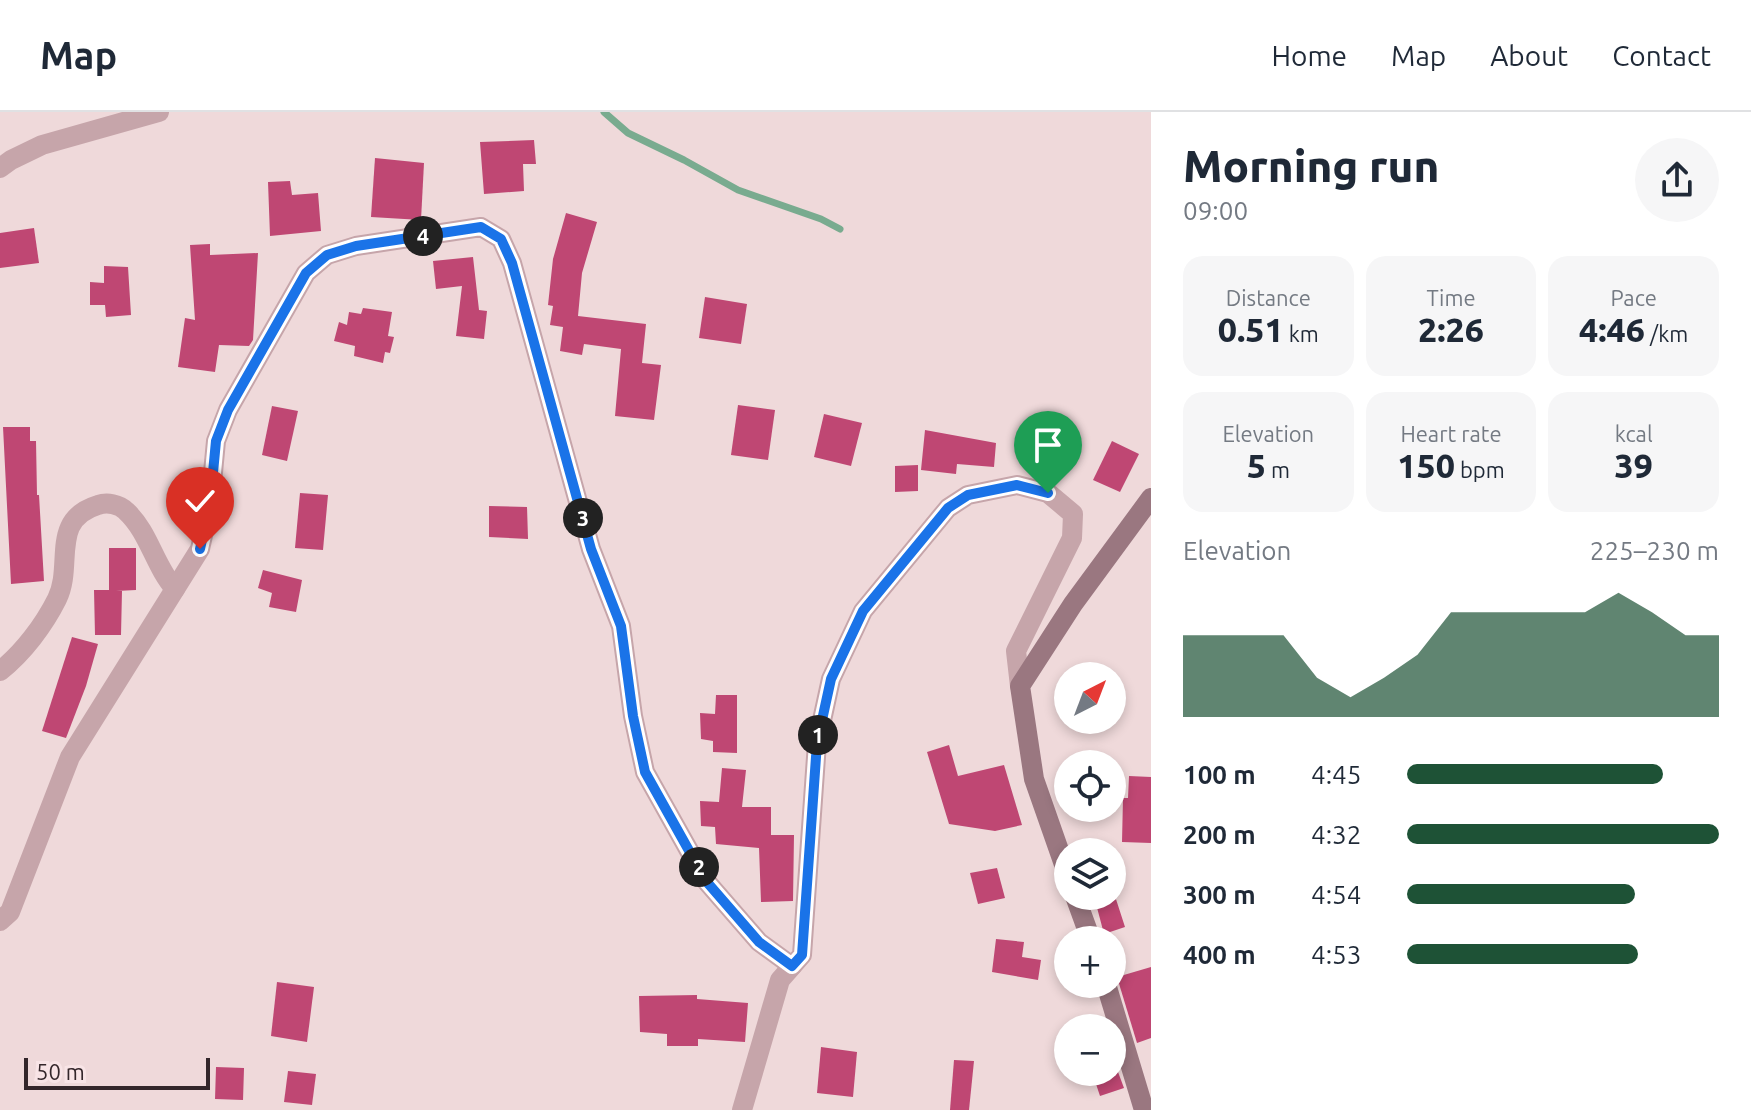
<!DOCTYPE html>
<html lang="en">
<head>
<meta charset="utf-8">
<style>
	:root { --surface:#fff; --page:#f6f6f7; --text:#1f2937; --muted:#747a83; --line:#e0e1e3; --accent:#1e5236 }
	body { margin:0; font-family:Ubuntu,sans-serif; background:var(--page); color:var(--text); height:100vh; display:flex; flex-direction:column; font-size:30px; white-space:nowrap }
	* { box-sizing:border-box; margin:0 }
	p { font-size:26px; color:var(--muted) }
	.icon { flex:none; width:44px; height:44px; fill:none; stroke:currentColor; stroke-width:2; stroke-linecap:round; stroke-linejoin:round }
	.map { position:relative; flex:1; overflow:hidden }
	.sheet { display:flex; flex-direction:column; background:var(--surface); width:600px }
	.sheet>* { flex:none }
	.needle { width:52px; rotate:42deg }
	.buttons { position:absolute; left:1054px; top:550px; display:grid; gap:16px }
	.buttons a { display:grid; place-items:center; width:72px; height:72px; border-radius:50%; background:var(--surface); box-shadow:0 4px 12px #0003; font-size:40px }
	.scale { position:absolute; left:24px; bottom:20px; width:186px; box-sizing:border-box; padding-left:8px; border:4px solid #33262a; border-top:0; font-size:22px; line-height:28px; white-space:nowrap; color:#33262a; -webkit-text-stroke:6px #f8e4e6; paint-order:stroke }
	.pin { position:absolute; display:grid; place-items:center; width:68px; height:68px; color:#fff; margin:-82px -34px; border-radius:50% 50% 50% 0; rotate:-45deg; box-shadow:0 0 8px #0007 }
	.pin .icon { rotate:45deg }
	.km { position:absolute; width:40px; height:40px; margin:-20px; border-radius:50%; background:#222; color:#fff; font-size:22px; line-height:40px; text-align:center }
	.round { display:grid; place-items:center; flex:none; width:84px; height:84px; border-radius:42px; background:var(--page) }
	.summary { display:flex; align-items:center; justify-content:space-between; height:136px; padding:0 32px }
	h1 { font-size:44px; font-weight:800; line-height:60px }
	.metrics { display:grid; grid-template-columns:repeat(3,1fr); gap:12px; height:136px; padding:8px 32px }
	.metrics div { display:grid; align-content:center; border-radius:20px; background:var(--page); text-align:center }
	.metrics b { font-size:34px; font-weight:800 }
	.metrics small { font-size:22px; font-weight:400 }
	.metrics p { font-size:22px }
	.chart { height:224px; padding:16px 32px }
	.chart p { display:flex; justify-content:space-between }
	.chart svg { width:100%; height:144px; margin-top:8px; fill:var(--accent); opacity:.7 }
	ul { padding:0 32px; list-style:none; font-size:26px }
	li { display:grid; grid-template-columns:128px 96px 1fr; align-items:center; height:60px }
	li i { height:20px; border-radius:10px; background:var(--accent) }
	header { display:flex; align-items:center; gap:48px; box-sizing:border-box; height:112px; padding:0 40px; background:var(--surface); border-bottom:2px solid var(--line) }
	header strong { font-size:38px }
	nav { display:flex; gap:44px; margin-inline-start:auto; font-size:28px }
	main { display:flex; flex:1; min-height:0 }
	.map>svg:first-child { display:block }
	.lines { fill:none; stroke-linecap:round; stroke-linejoin:round }
	.stream { stroke:#79ab8f; stroke-width:7 }
	.building { fill:#bf4773 }
	.street { stroke:#c6a5aa; stroke-width:20 }
	.secondary { stroke:#9a7780; stroke-width:20 }
	.route-casing { stroke:#fff; stroke-width:16 }
	.route { stroke:#1a73e8; stroke-width:10 }
</style>
</head>
<body>
<header>
<strong>Map</strong>
<nav><a>Home</a><a>Map</a><a>About</a><a>Contact</a></nav>
</header>
<main>
<div class="map">
<svg width="1151" height="998" viewBox="0 0 1151 998">
	<rect width="100%" height="100%" fill="#efd9da"/>
	<g class="lines">
		<!-- stream -->
		<polyline class="stream" points="604,0 628,21 684,48 738,78 821,107 840,117"/>
	</g>
	<!-- building -->
	<g class="building">
		<polygon points="534,28 536,52 523,52 524,79 484,82 480,30"/>
		<polygon points="375,46 424,51 421,108 371,105"/>
		<polygon points="290,69 292,83 318,81 321,119 270,124 268,70"/>
		<polygon points="566,101 597,110 582,161 578,204 646,212 642,251 661,253 654,308 615,304 621,237 584,232 582,243 560,239 563,215 550,213 553,194 548,193 553,147"/>
		<polygon points="34,116 39,151 0,156 0,121"/>
		<polygon points="210,132 210,143 258,141 253,228 249,234 219,233 215,260 178,255 185,206 195,208 190,133"/>
		<polygon points="473,145 479,198 487,199 484,227 456,224 462,174 436,177 433,149"/>
		<polygon points="104,154 128,155 131,203 106,205 105,193 90,193 90,170 104,171"/>
		<polygon points="705,185 747,192 741,232 699,226"/>
		<polygon points="363,196 392,200 388,224 394,225 390,241 385,240 383,251 354,244 355,234 334,229 339,210 347,213 349,200 361,202"/>
		<polygon points="738,293 775,298 768,348 731,343"/>
		<polygon points="272,294 298,299 287,349 262,343"/>
		<polygon points="824,302 862,311 851,354 814,345"/>
		<polygon points="3,315 30,315 30,329 36,329 37,383 39,383 44,469 11,472"/>
		<polygon points="925,318 996,331 994,355 957,352 956,362 921,358"/>
		<polygon points="1112,329 1139,342 1120,380 1093,368"/>
		<polygon points="918,353 918,379 895,380 895,354"/>
		<polygon points="300,381 328,383 323,438 295,436"/>
		<polygon points="489,394 527,395 528,427 489,425"/>
		<polygon points="109,436 136,436 136,478 116,479 122,479 121,523 95,523 94,478 109,478"/>
		<polygon points="263,458 302,468 296,500 269,495 272,481 258,476"/>
		<polygon points="72,525 98,532 86,574 66,626 42,619"/>
		<polygon points="716,583 737,583 737,641 713,640 713,629 701,627 700,601 715,602"/>
		<polygon points="949,633 958,664 1004,653 1022,713 995,719 949,712 927,640"/>
		<polygon points="722,656 746,658 742,695 771,695 771,723 794,723 793,789 761,790 759,736 716,732 715,715 701,714 700,689 719,690"/>
		<polygon points="1129,664 1151,665 1151,731 1122,730 1123,686 1128,686"/>
		<polygon points="997,756 1005,786 978,792 970,761"/>
		<polygon points="1112,781 1114,781 1125,815 1104,822 1095,788 1112,784"/>
		<polygon points="996,827 1024,830 1022,845 1041,848 1038,868 992,860"/>
		<polygon points="1151,855 1151,926 1137,931 1117,865"/>
		<polygon points="277,870 314,875 307,930 271,924"/>
		<polygon points="697,883 697,887 748,891 745,930 698,927 698,934 667,934 667,922 640,920 639,884"/>
		<polygon points="821,935 857,940 853,985 817,981"/>
		<polygon points="954,948 974,949 969,998 950,998"/>
		<polygon points="216,955 244,956 243,988 215,987"/>
		<polygon points="288,959 316,962 312,993 284,990"/>
		<polygon points="1092,960 1118,960 1124,976 1100,984"/>
	</g>
	<g class="lines">
		<!-- street -->
		<g class="street">
			<polyline points="0,56 11,48 42,33 159,0"/>
			<path d="M0 559C23 541 44 513 57 487 74 453 49 408 98 393 107 390 119 392 126 399 149 420 155 455 175 477"/>
			<polyline points="0,809 10,800 70,645 200,437 210,392 216,329 228,298 306,161 327,143 356,134 481,115 501,127 512,151 591,437 621,514 633,604 645,660 706,769 759,830 792,854"/>
			<polyline points="742,998 780,868 802,843 817,631 831,567 863,499 948,396 968,383 1017,373 1048,381 1073,402 1072,426 1016,539 1020,574"/>
		</g>
		<!-- secondary -->
		<g class="secondary">
			<polyline points="1068,764 1034,667 1020,574 1073,492 1151,386"/>
			<polyline points="1075,784 1091,828"/>
			<polyline points="1106,872 1144,998"/>
		</g>
	</g>
	<g class="lines">
		<!-- route casing -->
		<g class="route-casing">
			<polyline id="route" points="200,437 210,392 216,329 228,298 306,161 327,143 356,134 481,115 501,127 512,151 591,437 621,514 633,604 645,660 706,769 759,830 792,854 802,843 817,631 831,567 863,499 948,396 968,383 1017,373 1048,381"/>
		</g>
		<!-- route -->
		<use href="#route" class="route"/>
	</g>
</svg>
<div class="buttons">
<a><svg class="needle" viewBox="-14 -14 28 28"><path d="M0-13l5 13h-10z" fill="#e53935"/><path d="M0 13l5-13h-10z" fill="#747a83"/></svg></a>
<a><svg class="icon" aria-label="locate" viewBox="0 0 24 24"><circle cx="12" cy="12" r="6"/><path d="M12 2v4M12 18v4M2 12h4M18 12h4"/></svg></a>
<a><svg class="icon" aria-label="layers" viewBox="0 0 24 24"><path d="M12 4l9 5-9 5-9-5zM3 14l9 5 9-5"/></svg></a>
<a>+</a>
<a>−</a>
</div>
<div class="scale">50 m</div>
<div class="pin" style="left:1048px;top:381px;background:#1e9e55"><svg class="icon" aria-label="arrive" viewBox="0 0 24 24"><path d="M6 21V4h12l-3 4 3 4H6"/></svg></div>
<div class="pin" style="left:200px;top:437px;background:#d93025"><svg class="icon" aria-label="check" viewBox="0 0 24 24"><path d="M5 12l5 5 9-10"/></svg></div>
<b class="km" style="left:818px;top:623px">1</b>
<b class="km" style="left:699px;top:755px">2</b>
<b class="km" style="left:583px;top:406px">3</b>
<b class="km" style="left:423px;top:124px">4</b>
</div>
<section class="sheet">
<div class="summary"><div><h1>Morning run</h1><p>09:00</p></div><a class="round"><svg class="icon" aria-label="share" viewBox="0 0 24 24"><path d="M12 15V3M7 8l5-5 5 5M5 13v7h14v-7"/></svg></a></div>
<div class="metrics">
<div><p>Distance</p><b>0.51<small> km</small></b></div>
<div><p>Time</p><b>2:26</b></div>
<div><p>Pace</p><b>4:46<small> /km</small></b></div>
</div>
<div class="metrics">
<div><p>Elevation</p><b>5<small> m</small></b></div>
<div><p>Heart rate</p><b>150<small> bpm</small></b></div>
<div><p>kcal</p><b>39</b></div>
</div>
<div class="chart"><p><span>Elevation</span>225–230 m</p>
<svg viewBox="0 0 160 44" preserveAspectRatio="none"><path d="M0 44V19L10 19L20 19L30 19L40 32L50 38L60 32L70 25L80 12L90 12L100 12L110 12L120 12L130 6L140 12L150 19L160 19V44z"/></svg>
</div>
<ul>
<li><b>100 m</b>4:45<i style="width:82%"></i></li>
<li><b>200 m</b>4:32<i style="width:100%"></i></li>
<li><b>300 m</b>4:54<i style="width:73%"></i></li>
<li><b>400 m</b>4:53<i style="width:74%"></i></li>
</ul>
</section>
</main>
</body>
</html>
